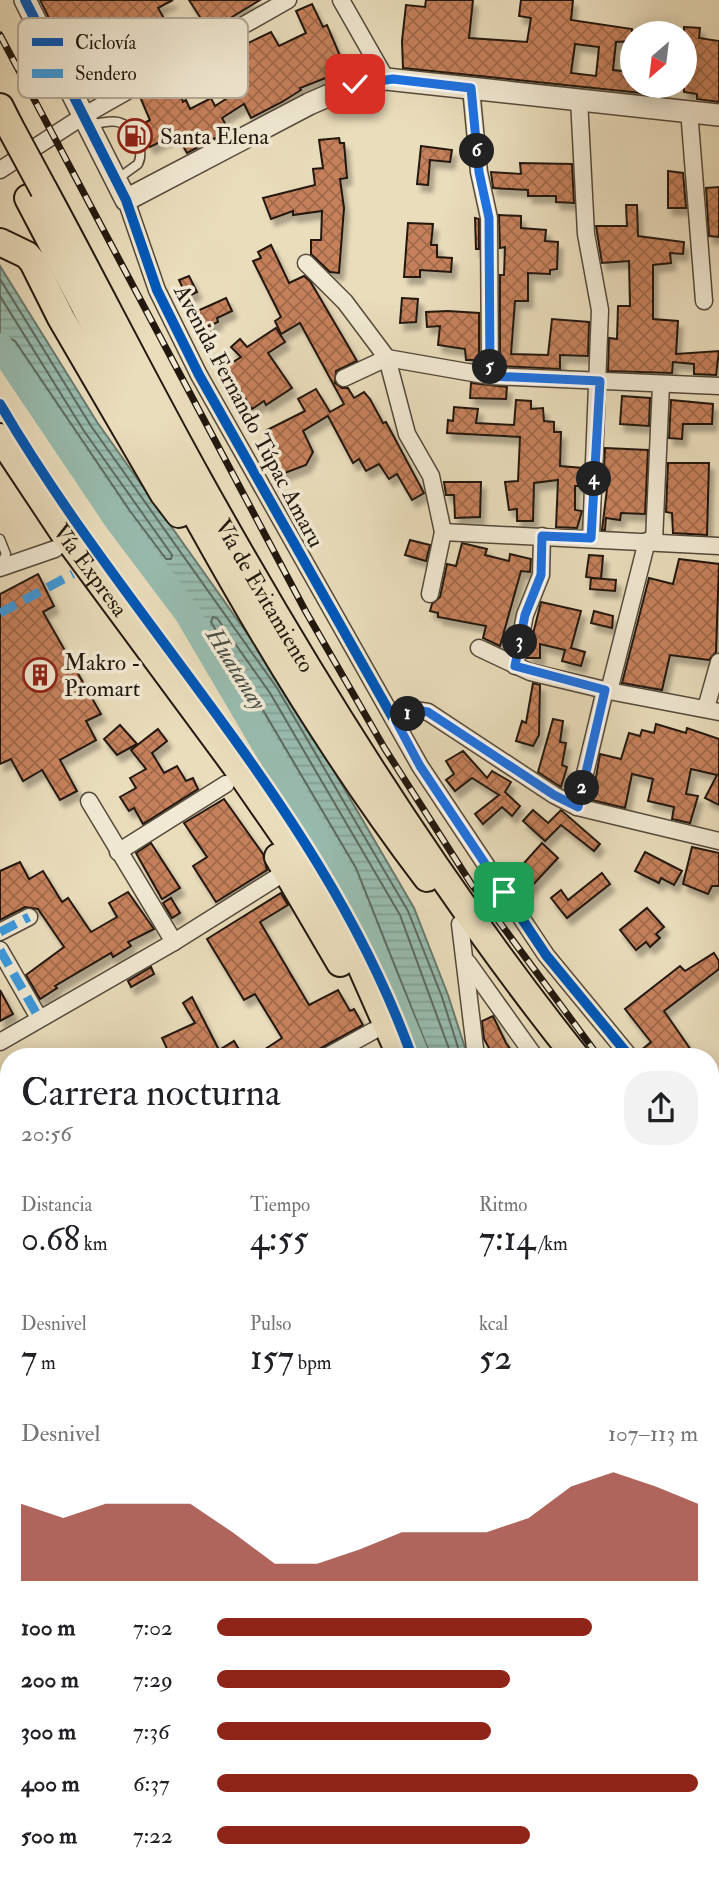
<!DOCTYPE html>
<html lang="es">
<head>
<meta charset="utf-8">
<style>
	:root { --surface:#fff; --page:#f2f2f2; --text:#202124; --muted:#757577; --accent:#8f2418 }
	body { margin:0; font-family:"IM FELL Double Pica",serif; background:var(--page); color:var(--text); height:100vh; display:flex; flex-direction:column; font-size:26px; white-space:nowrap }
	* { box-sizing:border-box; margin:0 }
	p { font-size:23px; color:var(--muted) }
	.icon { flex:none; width:38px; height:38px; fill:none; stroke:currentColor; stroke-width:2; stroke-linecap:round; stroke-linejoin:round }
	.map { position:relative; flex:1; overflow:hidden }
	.sheet { position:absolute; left:0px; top:1048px; width:719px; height:831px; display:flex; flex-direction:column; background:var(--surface); border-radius:28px 28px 0 0; box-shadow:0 4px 18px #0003 }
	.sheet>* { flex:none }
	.needle { width:46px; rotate:208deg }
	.controls { position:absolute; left:620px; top:21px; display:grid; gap:14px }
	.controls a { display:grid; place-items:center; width:77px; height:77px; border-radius:50%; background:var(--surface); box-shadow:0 4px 18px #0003; font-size:35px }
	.pin { position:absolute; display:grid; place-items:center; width:60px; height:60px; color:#fff; margin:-30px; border-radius:14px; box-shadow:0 4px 10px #0006 }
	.km { position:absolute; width:35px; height:35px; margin:-18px; border-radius:50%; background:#222; color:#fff; font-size:19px; line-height:35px; text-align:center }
	.round { display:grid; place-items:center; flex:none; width:74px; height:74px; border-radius:28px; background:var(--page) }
	.headline { display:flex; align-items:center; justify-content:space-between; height:119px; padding:0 21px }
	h1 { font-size:38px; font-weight:600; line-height:52px }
	.stats { display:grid; grid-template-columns:repeat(3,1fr); gap:10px; height:119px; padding:7px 21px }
	.stats div { display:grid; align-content:center }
	.stats b { font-size:35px; font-weight:600 }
	.stats small { font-size:19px; font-weight:400 }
	.stats p { font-size:19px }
	.chart { height:196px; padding:14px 21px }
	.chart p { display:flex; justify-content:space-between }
	.chart svg { width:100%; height:126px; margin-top:7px; fill:var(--accent); opacity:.7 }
	ul { padding:0 21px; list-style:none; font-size:23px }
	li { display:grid; grid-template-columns:112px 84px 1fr; align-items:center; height:52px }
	li i { height:18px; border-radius:9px; background:var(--accent) }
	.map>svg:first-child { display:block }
	.grass { fill:url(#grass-dots); stroke:#6a6d52; stroke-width:2 }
	.water { fill:url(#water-rules); stroke:#697a6f; stroke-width:2 }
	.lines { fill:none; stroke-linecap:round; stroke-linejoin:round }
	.shore { stroke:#5d6a5f; stroke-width:2 }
	.river { stroke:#98bcaf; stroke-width:26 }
	.building { fill:url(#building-cross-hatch); stroke:#22180f; stroke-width:2; fill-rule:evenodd; filter:url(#shadow) }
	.service-casing { stroke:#54493a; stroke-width:11 }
	.minor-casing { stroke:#54493a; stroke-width:19 }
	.tertiary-casing { stroke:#54493a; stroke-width:24 }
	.secondary-casing { stroke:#22180f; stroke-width:26 }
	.primary-casing { stroke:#22180f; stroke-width:30 }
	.trunk-casing { stroke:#22180f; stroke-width:30 }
	.service { stroke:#f1e9d3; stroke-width:8 }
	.minor { stroke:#f1e9d3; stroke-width:16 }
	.tertiary { stroke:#f1e9d3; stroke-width:21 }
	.secondary { stroke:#f1e9d3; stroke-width:23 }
	.primary { stroke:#eaddbc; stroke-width:26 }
	.trunk { stroke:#eaddbc; stroke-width:26 }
	.rail-casing { stroke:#22180f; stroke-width:7 }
	.rail { stroke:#f1e9d3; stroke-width:4.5; stroke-dasharray:13; stroke-linecap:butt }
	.trunk-bridge-casing { stroke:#22180f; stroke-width:30; stroke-linecap:butt }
	.trunk-bridge { stroke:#eaddbc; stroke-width:26 }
	.quiet { stroke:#3c9ade; stroke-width:9; stroke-dasharray:18 9; stroke-linecap:butt }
	.cycleway-casing { stroke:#f1e9d3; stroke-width:15 }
	.cycleway { stroke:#0057b8; stroke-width:10 }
	.route-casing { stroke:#fff; stroke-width:14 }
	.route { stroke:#1a73e8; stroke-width:9 }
	.labels { text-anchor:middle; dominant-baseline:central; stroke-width:7; stroke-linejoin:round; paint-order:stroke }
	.poi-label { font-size:23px; fill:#22180f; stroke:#f1e9d3; text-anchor:start }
	.street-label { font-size:23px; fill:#22180f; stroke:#f1e9d3 }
	.water-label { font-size:24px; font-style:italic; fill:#4b5147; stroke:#f1e9d3 }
	.key { fill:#f1e9d3; stroke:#b3aa98; stroke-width:2 }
	.key-label { font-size:19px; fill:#22180f }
</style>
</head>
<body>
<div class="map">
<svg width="719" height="1878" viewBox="0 0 719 1878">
	<defs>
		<pattern id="grass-dots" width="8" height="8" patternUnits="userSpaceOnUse" patternTransform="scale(1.75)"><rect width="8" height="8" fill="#b1c296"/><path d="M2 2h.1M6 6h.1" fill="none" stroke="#98a680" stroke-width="1.8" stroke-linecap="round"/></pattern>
		<pattern id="water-rules" width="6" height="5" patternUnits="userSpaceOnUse" patternTransform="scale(1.75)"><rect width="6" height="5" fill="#98bcaf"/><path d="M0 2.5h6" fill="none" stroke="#83a195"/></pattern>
		<pattern id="building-cross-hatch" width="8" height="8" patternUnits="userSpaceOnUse" patternTransform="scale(1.75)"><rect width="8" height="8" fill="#c6815c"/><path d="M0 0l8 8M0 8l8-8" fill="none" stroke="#a0694a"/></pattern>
		<filter id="shadow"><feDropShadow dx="4.5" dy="7" stdDeviation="2" flood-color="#0004"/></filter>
	</defs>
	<rect width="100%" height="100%" fill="#eaddbc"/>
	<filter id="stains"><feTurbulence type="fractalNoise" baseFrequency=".00286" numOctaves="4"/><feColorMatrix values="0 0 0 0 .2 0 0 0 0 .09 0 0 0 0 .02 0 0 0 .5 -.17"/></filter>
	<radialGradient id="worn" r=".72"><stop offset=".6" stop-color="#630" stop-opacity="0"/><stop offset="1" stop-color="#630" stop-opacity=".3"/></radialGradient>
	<!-- grass -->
	<g class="grass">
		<polygon points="0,1337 9,1355 9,1378 0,1360"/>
		<polygon points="0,1386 9,1404 9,1427 0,1408"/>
	</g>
	<!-- water -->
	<g class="water">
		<polygon points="0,266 97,422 283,684 414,908 448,995 468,1057 417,1057 342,875 187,613 117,520 0,346"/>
		<polygon points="561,1871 592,1871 591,1878 560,1878"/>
	</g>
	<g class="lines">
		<!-- shore -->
		<g class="shore">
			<polyline points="0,279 91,426 277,688 408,911 442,997 461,1057"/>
			<polyline points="0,296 84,431 172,555 171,559 166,559 130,511 15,341 0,335"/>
			<polyline points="0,343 9,347 123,516 193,609 348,872 423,1057"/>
			<polyline points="431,1057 356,868 211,622 213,617 217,618 270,693 400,915 452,1057"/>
		</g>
		<!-- river -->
		<g class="river">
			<polyline points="0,346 117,520 187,613 342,876 417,1057"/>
			<polyline points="560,1878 561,1871"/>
		</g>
	</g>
	<!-- building -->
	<g class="building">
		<polygon points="40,0 173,0 158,8 178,43 128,70 116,53 98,63 108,82 87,93 73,65 82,61 71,38 67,40 60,27 55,30"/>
		<polygon points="189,0 260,0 209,31"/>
		<path d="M426 0H473L469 38 527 42 531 18 519 16 521 0H573L571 20 632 29V41L616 42 613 70 632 72V86H661L660 95 403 68 402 41 406 5 425 7ZM575 44 599 47 596 76 571 73Z"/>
		<polygon points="312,4 323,27 327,25 346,70 300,88 301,90 282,102 251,118 244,104 222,118 229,131 187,153 176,134 150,147 139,126 150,120 140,97 176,80 183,102 186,100 190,109 211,98 215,106 244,87 225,54 271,32 279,46 306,33 296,11"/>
		<polygon points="684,27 700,28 699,38 719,41 719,102 697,99 697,94 684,92"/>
		<polygon points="339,138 340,143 344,143 347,178 340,179 344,208 339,273 330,272 311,254 311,240 321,240 322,211 293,215 293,211 271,219 263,198 315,185 313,169 323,168 319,140"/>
		<polygon points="421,146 452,150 450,162 430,160 428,185 417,184"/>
		<polygon points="520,163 572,164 574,203 556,202 556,196 528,196 528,190 493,188 491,172 521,174"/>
		<polygon points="668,171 683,173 686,208 668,208"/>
		<polygon points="719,187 719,237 709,236 706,188"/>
		<polygon points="626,205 637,205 638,236 684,242 683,254 670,253 671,263 653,265 653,319 678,321 676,354 719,351 716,375 694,374 694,364 673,362 672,373 608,371 609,338 617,339 618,306 630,306 629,261 602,263 596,226 627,226"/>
		<polygon points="499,215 521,216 521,228 546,230 545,241 558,242 557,269 550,270 550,274 528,273 528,301 515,301 511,354 548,355 552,319 589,322 588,356 560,355 560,369 500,366 500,275 504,275 505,247 500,248"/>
		<polygon points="475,218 479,219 479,249 476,249"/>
		<polygon points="408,223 433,224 431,245 437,245 437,257 452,258 451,272 420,270 420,277 404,277"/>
		<polygon points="271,245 289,283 304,276 310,281 357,361 336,371 335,383 342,388 348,388 354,398 364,392 370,399 383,423 386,422 424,493 412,500 397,474 389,479 379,464 366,471 359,459 353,463 328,416 303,431 313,452 306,465 282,474 263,432 305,411 298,399 316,389 330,412 344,404 300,323 281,334 275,321 281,317 253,261 261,258 258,252"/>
		<polygon points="189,276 197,292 187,297 179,280"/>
		<polygon points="226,298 232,311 217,318 218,322 203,329 195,312"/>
		<polygon points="402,298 418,299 416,322 400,323"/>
		<polygon points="448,311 479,313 479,360 466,360 465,349 438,345 440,326 427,327 426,312"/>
		<polygon points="276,328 285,342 268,353 292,388 266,405 264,401 252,409 225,367 241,357 231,347 240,339 247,347"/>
		<polygon points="471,383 507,387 506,399 470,398"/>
		<polygon points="622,396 650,398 649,426 620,424"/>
		<polygon points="516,400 531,401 531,409 543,408 544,421 554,422 554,432 561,432 560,466 583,468 583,486 575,486 575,510 582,511 577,528 556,527 558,480 534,483 533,521 517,521 517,509 509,510 505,482 518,481 520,437 447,433 448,420 453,421 454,407 478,409 476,423 514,425"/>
		<polygon points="671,400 713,404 712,424 683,424 682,439 669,438"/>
		<polygon points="605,448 648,450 645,514 621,513 620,520 606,518 605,530 602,530 607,489 603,488"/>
		<polygon points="668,463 709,463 707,535 673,533 672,513 666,512"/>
		<polygon points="444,482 481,482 480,517 455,518 454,495 446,495"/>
		<polygon points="410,540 430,545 426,561 405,555"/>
		<polygon points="462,543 487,549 485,555 509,561 510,554 531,559 530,572 521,571 500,646 483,638 486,626 438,617 438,613 430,611 432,604 440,597 447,564 456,566"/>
		<polygon points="589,555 603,556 601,579 586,577"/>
		<polygon points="679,559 719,564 716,652 709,660 670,655 662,690 622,683 649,578 673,584"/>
		<polygon points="38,574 54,606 43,612 101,714 86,721 96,740 60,760 77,791 60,800 42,770 23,781 11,759 0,764 0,594"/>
		<polygon points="591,578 616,580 615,591 590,589"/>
		<polygon points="541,602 581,611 571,648 585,652 581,666 562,661 565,650 540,644 540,658 527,658"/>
		<polygon points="594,611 613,616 612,628 591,623"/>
		<polygon points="533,683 540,685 539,735 533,746 516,741 522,721 526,723"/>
		<polygon points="553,719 563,721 560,742 566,743 562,765 567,767 561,787 538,772"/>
		<polygon points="656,724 686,733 687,728 719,739 719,805 705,798 717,775 691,769 686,794 698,796 690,823 672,819 674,807 648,801 653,779 632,774 625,808 592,800 600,754 621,759 629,733 640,736 642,730 654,733"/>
		<polygon points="120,725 137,744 117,755 104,739"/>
		<polygon points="158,729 167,741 152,753 164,773 177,766 186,781 193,778 198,789 143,824 134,808 129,811 120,797 136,788 130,778 146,769 131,750"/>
		<polygon points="463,751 487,778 492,771 511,782 505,792 520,806 512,816 502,807 483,824 475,814 499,795 472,778 455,791 446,780 454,774 446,761"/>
		<polygon points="224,799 263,854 267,870 216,902 193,866 207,857 184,823"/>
		<polygon points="533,810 548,823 561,810 600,844 594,851 561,825 545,841 523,821"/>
		<polygon points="151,843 180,888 162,899 136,853"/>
		<polygon points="542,843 558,858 528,890 519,881 522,878 516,872"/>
		<polygon points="692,847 719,853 719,886 712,886 708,894 683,884"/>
		<polygon points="645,852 682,871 674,885 661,878 659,883 635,871"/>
		<polygon points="20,862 29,879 43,871 62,902 68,898 91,932 117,917 109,903 128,892 154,929 128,942 131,946 113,957 111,953 55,986 57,988 40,999 26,975 64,947 38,909 25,907 0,920 0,871"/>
		<polygon points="602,873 610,884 567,918 551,898 561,890 568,900"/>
		<polygon points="281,893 288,905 260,922 309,1005 338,990 350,1011 354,1009 363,1025 321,1048 316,1057 253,1057 282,1038 255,994 244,1000 207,939"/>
		<polygon points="171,898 180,913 172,918 163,903"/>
		<polygon points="647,908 664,927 656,934 660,938 650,947 646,942 636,950 620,930"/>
		<polygon points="714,953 719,961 719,969 664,1011 691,1050 681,1057 678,1057 673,1049 663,1057 640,1057 639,1052 651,1042 625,1009 680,966 685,971"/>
		<polygon points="151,967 154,974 131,987 128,981"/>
		<polygon points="0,990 13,1014 0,1021"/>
		<polygon points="192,997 219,1050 234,1041 241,1053 235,1057 171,1057 162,1038 195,1023 183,1003"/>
		<polygon points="493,1016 506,1043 516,1057 494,1057 484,1039 482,1021"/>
	</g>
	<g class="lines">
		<!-- service casing -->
		<g class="service-casing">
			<g id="service">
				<path d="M90 125C99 123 109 120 118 122 134 126 145 150 138 164L116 180"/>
				<polyline points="0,539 6,554 0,565"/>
			</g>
		</g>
		<!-- minor casing -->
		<g class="minor-casing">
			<g id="minor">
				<polyline points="341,0 386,79"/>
				<polyline points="471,88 479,172 489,218 490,376"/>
				<polyline points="579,99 586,234 600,310 591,538"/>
				<polyline points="689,110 704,301"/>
				<polyline points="0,170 85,115 288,0"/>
				<polyline points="126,200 157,290 199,375 420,766 546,955 630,1057"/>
				<polyline points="306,263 345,302 387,358 407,434 431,476 443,532 430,594"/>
				<polyline points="344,378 387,358 490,376 719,386"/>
				<polyline points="443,532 719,546"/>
				<polyline points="654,541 661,385"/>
				<polyline points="0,568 55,549"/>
				<polyline points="479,648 530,672 609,691 719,712"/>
				<polyline points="515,666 525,615 541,575 542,536"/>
				<polyline points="609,691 647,541"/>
				<polyline points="706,708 719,662"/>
				<polyline points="396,721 415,710 428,712 554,795 577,807 719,841"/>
				<polyline points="89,801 174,942"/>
				<polyline points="577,807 605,690"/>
				<polyline points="118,852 226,784"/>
				<polyline points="460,924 476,1057"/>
				<polyline points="0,932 29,917"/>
				<polyline points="0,950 39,1018"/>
				<polyline points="468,963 535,1057"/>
				<polyline points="0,1042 174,942 287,871"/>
				<polyline points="326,1057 373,1031"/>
				<polyline points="710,1146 719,1155"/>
				<polyline points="710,1263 719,1271"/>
				<polyline points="0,1276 9,1270"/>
				<polyline points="710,1293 719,1283"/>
				<polyline points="710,1420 719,1427"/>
				<polyline points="0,1695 9,1689"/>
				<polyline points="710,1851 719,1845"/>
				<polyline points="428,1878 442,1871"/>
				<polyline points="537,1878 538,1871"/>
				<polyline points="667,1878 678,1871"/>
			</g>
		</g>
		<!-- tertiary casing -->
		<g class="tertiary-casing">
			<polyline id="tertiary" points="25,0 126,200 309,104 355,84 386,79 719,115"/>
		</g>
		<!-- secondary casing -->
		<g class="secondary-casing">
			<polyline id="secondary" points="710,1767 719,1787"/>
		</g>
		<!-- primary casing -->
		<g class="primary-casing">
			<g id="primary">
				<path id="s1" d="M0 437 65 535 235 765 314 879 356 955 401 1057"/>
				<polyline points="278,857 340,963"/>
				<polyline points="710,1655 719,1682"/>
				<polyline points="710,1714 719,1732"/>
			</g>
		</g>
		<!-- trunk casing -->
		<g class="trunk-casing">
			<g id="trunk">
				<polyline points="0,107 9,125"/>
				<path id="s2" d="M44 190C96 286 145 384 198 479 308 677 435 880 576 1057"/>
				<path d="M28 198C150 430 268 669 427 878"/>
				<polyline points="0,242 27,255 33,262 61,318 163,493 179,514"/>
				<polyline points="710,1213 719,1222"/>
				<polyline points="710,1239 719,1248"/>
				<polyline points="0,1309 9,1327"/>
				<polyline points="0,1438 9,1456"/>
				<polyline points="211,1871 215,1878"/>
				<polyline points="275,1871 278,1878"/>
			</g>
		</g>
		<!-- service -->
		<use href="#service" class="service"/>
		<!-- minor -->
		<use href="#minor" class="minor"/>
		<!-- tertiary -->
		<use href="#tertiary" class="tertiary"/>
		<!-- secondary -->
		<use href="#secondary" class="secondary"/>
		<!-- primary -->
		<use href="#primary" class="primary"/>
		<!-- trunk -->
		<use href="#trunk" class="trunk"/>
		<!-- rail casing -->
		<g class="rail-casing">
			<g id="rail">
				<polyline points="0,35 306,612 385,749 472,885 599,1057"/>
				<polyline points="710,1185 719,1193"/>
			</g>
		</g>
		<!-- rail -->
		<use href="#rail" class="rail"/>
		<!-- trunk-bridge casing -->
		<g class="trunk-bridge-casing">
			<polyline id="trunk-bridge" points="9,125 44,190"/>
		</g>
		<!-- trunk-bridge -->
		<use href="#trunk-bridge" class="trunk-bridge"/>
		<!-- quiet -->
		<g class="quiet">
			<polyline points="0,613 73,574"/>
			<polyline points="0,932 29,917"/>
			<polyline points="0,950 39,1018"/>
		</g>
		<!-- cycleway casing -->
		<g class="cycleway-casing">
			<g id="cycleway">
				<polyline points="25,0 126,200 157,290 199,375 420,766 546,955 630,1057"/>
				<path d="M0 404C130 627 324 810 412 1057"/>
			</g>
		</g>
		<!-- cycleway -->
		<use href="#cycleway" class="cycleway"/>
	</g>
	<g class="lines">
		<!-- route casing -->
		<g class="route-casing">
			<polyline id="route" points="355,84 393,79 471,88 479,172 489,218 490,376 600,381 591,538 542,536 541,575 525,615 515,666 605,690 578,807 554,795 428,712 415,710 396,721 420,766 504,892"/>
		</g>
		<!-- route -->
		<use href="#route" class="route"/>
	</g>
	<!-- icons -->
	<defs>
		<g id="fuel-ring" transform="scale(1.75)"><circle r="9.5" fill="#f1e9d3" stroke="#8f2418" stroke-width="1.5"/><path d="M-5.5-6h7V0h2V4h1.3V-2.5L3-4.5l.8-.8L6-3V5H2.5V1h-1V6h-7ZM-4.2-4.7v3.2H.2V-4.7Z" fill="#8f2418"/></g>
		<g id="building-ring" transform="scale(1.75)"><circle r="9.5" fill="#f1e9d3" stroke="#8f2418" stroke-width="1.5"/><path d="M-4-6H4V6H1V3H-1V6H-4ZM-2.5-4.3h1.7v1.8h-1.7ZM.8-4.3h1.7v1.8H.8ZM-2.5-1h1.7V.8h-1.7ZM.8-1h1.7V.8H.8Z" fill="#8f2418"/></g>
	</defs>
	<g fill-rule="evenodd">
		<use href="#fuel-ring" x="135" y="136"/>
		<use href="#building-ring" x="40" y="675"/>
	</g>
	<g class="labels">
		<!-- poi labels -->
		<g class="poi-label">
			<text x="160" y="136">Santa Elena</text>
			<text x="64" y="662">Makro -<tspan x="64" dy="26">Promart</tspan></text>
		</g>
		<!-- street labels -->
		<g class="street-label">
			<text transform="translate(249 416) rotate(62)">Avenida Fernando Túpac Amaru</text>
			<text stroke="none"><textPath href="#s1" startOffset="161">Vía Expresa</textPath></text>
			<text stroke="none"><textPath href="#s2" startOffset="462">Vía de Evitamiento</textPath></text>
		</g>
		<!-- water labels -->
		<g class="water-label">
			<text transform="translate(236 669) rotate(58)">Huatanay</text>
		</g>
	</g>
	<!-- legend -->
	<rect x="18" y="18" width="230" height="80" rx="10" class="key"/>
	<rect x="32" y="38" width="31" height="8" fill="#0057b8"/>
	<rect x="32" y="69" width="31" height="9" fill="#3c9ade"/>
	<g class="key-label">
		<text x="75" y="49">Ciclovía</text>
		<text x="75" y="80">Sendero</text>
	</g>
	<rect width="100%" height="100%" filter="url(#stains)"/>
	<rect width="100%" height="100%" fill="url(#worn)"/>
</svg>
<div class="controls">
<a><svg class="needle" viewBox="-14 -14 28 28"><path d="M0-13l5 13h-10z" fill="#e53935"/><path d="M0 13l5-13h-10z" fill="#757577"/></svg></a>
</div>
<div class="pin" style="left:504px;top:892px;background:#1e9e55"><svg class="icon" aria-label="arrive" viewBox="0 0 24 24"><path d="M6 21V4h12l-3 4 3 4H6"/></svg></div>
<div class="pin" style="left:355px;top:84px;background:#d93025"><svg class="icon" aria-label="check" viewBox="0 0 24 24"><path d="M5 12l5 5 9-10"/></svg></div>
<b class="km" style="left:408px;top:714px">1</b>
<b class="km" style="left:582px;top:788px">2</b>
<b class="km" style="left:520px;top:642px">3</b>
<b class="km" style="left:594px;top:479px">4</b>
<b class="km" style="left:490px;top:367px">5</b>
<b class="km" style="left:477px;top:151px">6</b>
<section class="sheet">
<div class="headline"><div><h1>Carrera nocturna</h1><p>20:56</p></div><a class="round"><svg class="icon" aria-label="share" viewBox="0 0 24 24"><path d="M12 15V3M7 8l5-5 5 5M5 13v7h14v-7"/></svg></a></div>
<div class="stats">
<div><p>Distancia</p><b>0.68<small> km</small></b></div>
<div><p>Tiempo</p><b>4:55</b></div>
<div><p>Ritmo</p><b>7:14<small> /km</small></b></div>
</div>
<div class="stats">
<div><p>Desnivel</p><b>7<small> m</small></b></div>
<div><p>Pulso</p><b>157<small> bpm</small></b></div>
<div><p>kcal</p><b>52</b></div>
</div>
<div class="chart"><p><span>Desnivel</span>107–113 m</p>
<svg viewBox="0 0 160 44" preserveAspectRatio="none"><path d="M0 44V17L10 22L20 17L30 17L40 17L50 27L60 38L70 38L80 33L90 27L100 27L110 27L120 22L130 11L140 6L150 11L160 17V44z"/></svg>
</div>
<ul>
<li><b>100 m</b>7:02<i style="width:78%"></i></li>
<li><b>200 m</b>7:29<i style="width:61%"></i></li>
<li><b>300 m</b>7:36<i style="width:57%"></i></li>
<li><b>400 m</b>6:37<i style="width:100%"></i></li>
<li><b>500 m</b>7:22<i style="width:65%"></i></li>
</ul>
</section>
</div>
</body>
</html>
